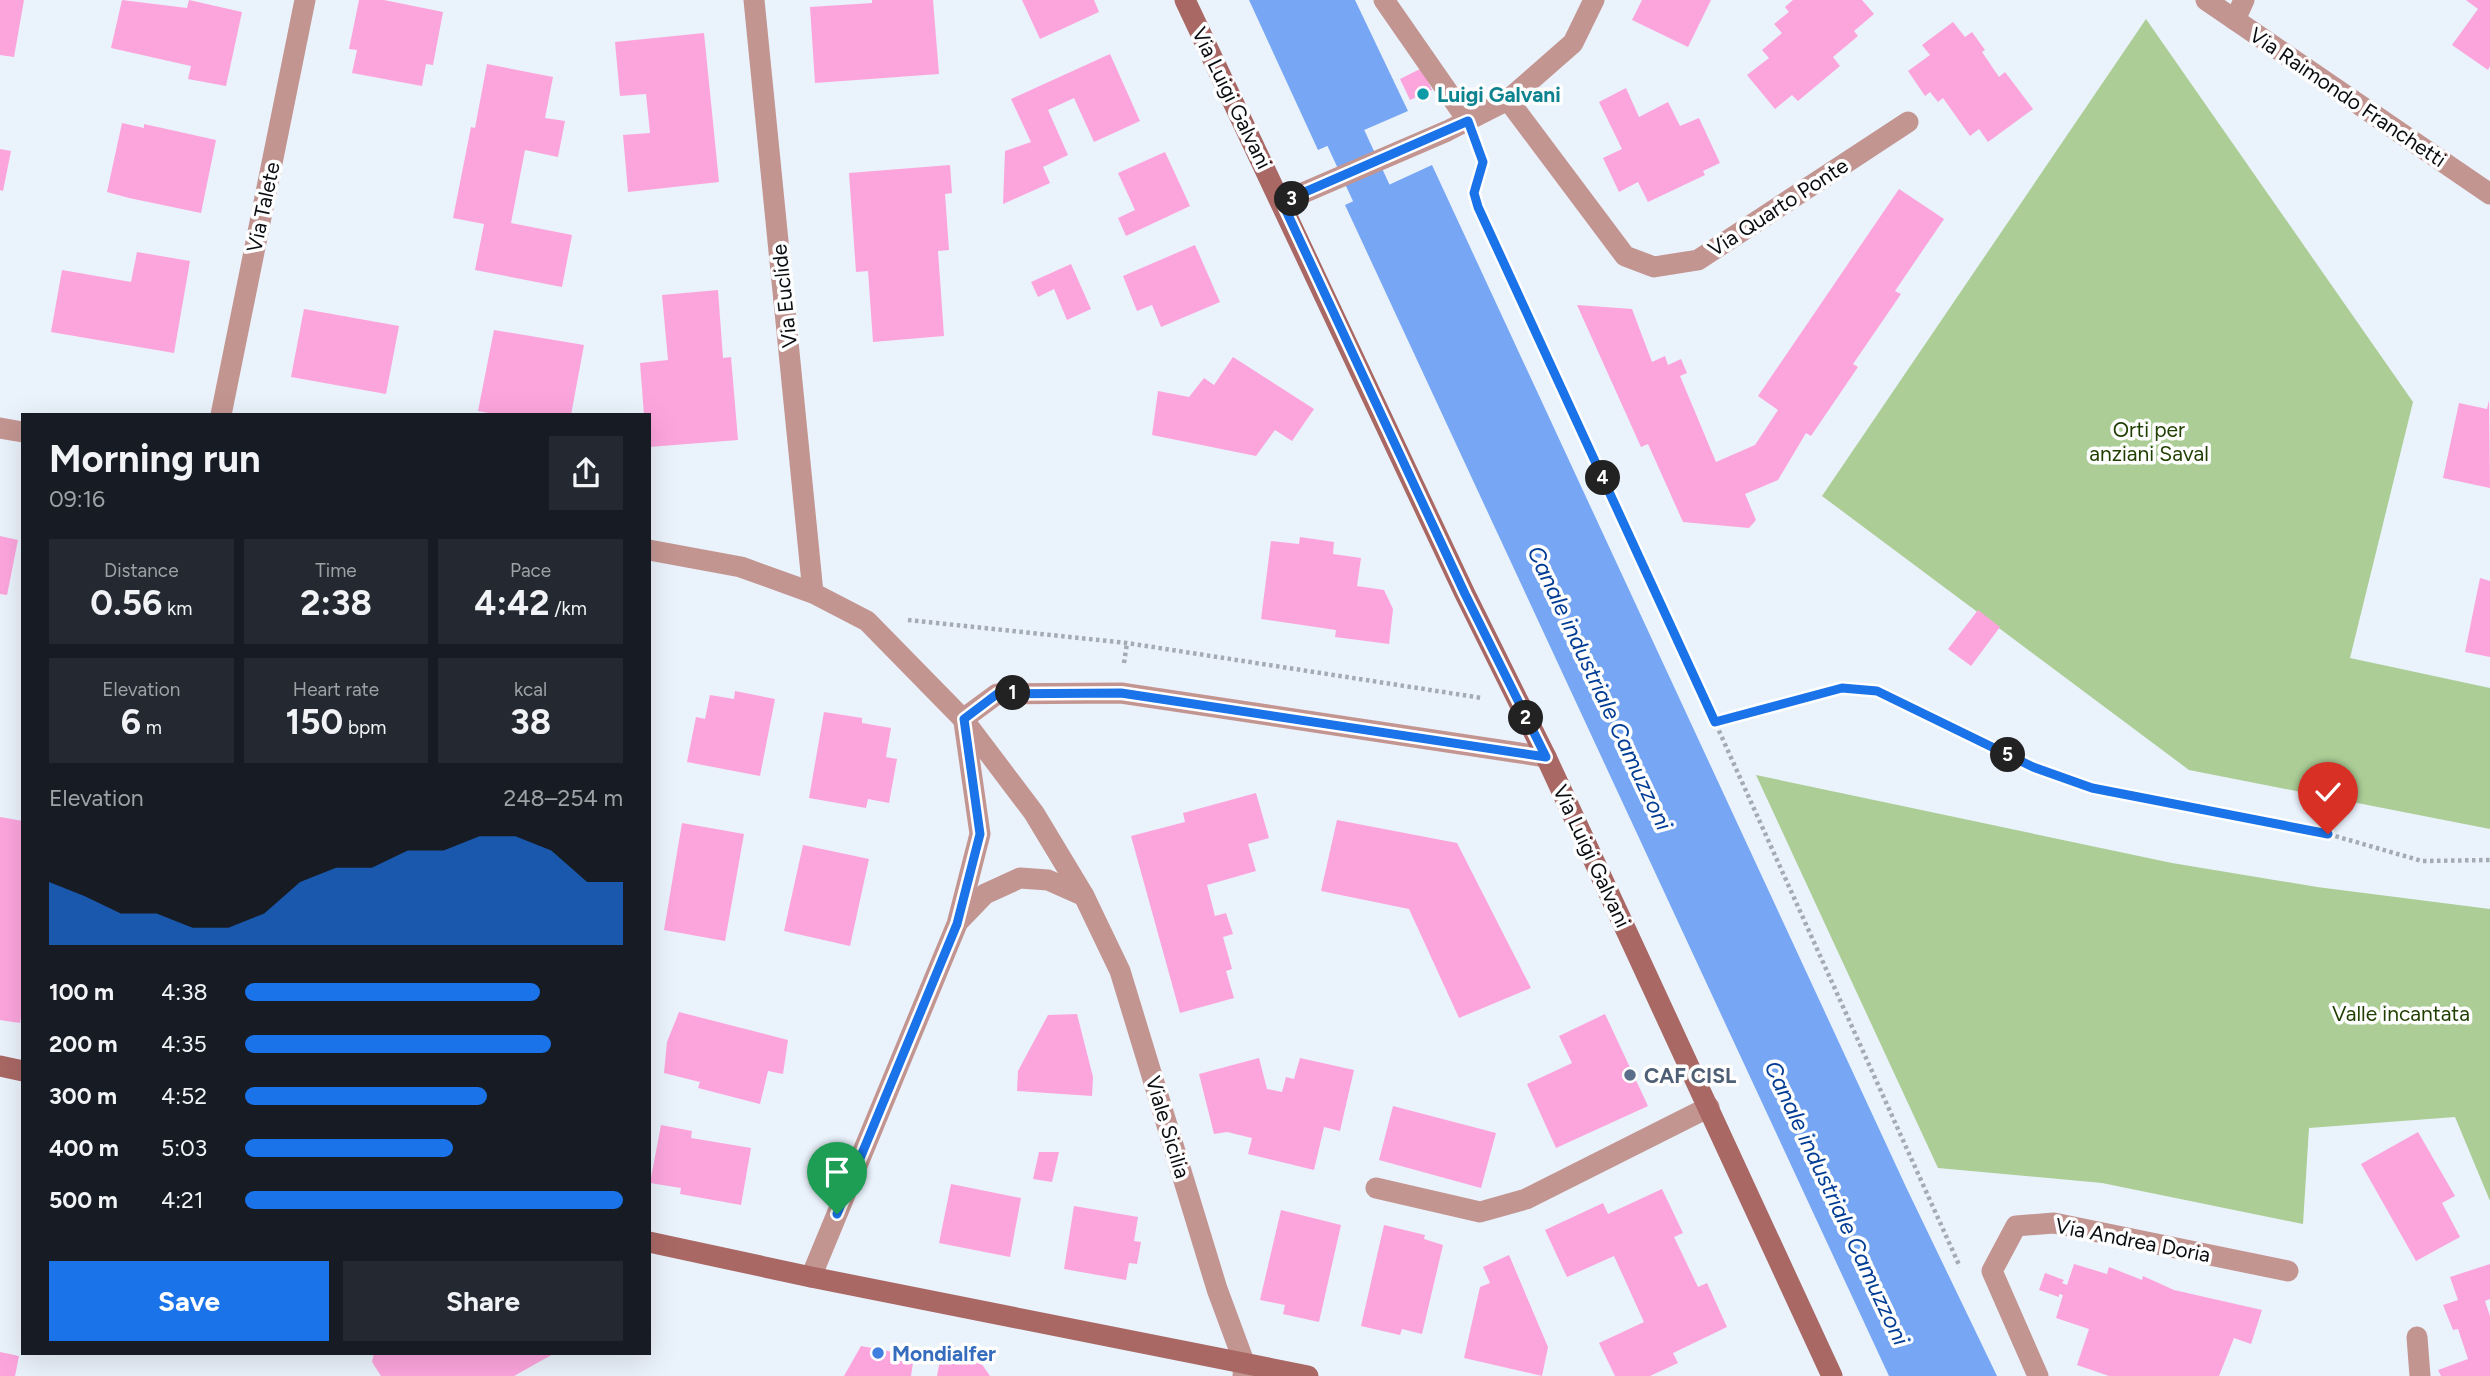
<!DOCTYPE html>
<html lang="en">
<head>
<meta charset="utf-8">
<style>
	:root { --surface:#171b24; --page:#242831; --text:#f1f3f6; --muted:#9ea1a6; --accent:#1a73e8 }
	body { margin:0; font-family:Figtree,sans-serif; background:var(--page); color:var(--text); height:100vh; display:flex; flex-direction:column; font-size:26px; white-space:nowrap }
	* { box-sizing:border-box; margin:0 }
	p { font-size:23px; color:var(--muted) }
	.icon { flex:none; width:38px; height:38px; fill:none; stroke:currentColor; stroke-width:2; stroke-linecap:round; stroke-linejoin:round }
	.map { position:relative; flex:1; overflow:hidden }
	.drawer { position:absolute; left:21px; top:413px; width:630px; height:942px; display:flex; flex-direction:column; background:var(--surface); border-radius:0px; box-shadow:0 7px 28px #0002 }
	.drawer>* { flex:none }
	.pin { position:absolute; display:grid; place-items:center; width:60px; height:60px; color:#fff; margin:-72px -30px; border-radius:50% 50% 50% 0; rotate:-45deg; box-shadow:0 0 7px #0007 }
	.pin .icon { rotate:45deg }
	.km { position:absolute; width:35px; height:35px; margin:-18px; border-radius:50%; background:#222; color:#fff; font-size:19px; line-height:35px; text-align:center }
	.round { display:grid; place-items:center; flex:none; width:74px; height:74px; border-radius:0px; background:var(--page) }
	.headline { display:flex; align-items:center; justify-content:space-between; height:119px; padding:0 28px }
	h1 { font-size:38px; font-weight:700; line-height:52px }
	.metrics { display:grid; grid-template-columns:repeat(3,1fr); gap:10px; height:119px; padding:7px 28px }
	.metrics div { display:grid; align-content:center; border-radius:0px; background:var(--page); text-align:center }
	.metrics b { font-size:35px; font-weight:700 }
	.metrics small { font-size:19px; font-weight:400 }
	.metrics p { font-size:19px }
	.chart { height:196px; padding:14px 28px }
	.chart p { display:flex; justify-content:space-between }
	.chart svg { width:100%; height:126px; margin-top:7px; fill:var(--accent); opacity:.7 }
	.primary-button { display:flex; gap:14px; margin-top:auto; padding:14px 28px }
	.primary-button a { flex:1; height:80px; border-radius:0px; background:var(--accent); color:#fff; font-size:28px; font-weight:700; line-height:80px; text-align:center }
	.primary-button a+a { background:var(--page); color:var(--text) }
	ul { padding:0 28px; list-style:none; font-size:23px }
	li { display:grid; grid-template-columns:112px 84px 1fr; align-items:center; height:52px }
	li i { height:18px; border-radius:9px; background:var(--accent) }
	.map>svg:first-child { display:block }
	.green { fill:#acce96 }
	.water { fill:#77a7f4 }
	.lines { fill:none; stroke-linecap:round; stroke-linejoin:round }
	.canal { stroke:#77a7f4; stroke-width:40 }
	.building { fill:#fca5dd }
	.path { stroke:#a5abb3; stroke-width:4.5; stroke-dasharray:3.5 3.5; stroke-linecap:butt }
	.street { stroke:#c39591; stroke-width:21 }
	.secondary { stroke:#a96864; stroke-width:21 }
	.route-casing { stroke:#fff; stroke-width:14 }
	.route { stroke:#1a73e8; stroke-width:9 }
	.culture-dot { fill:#0f9aa8; stroke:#fefefe; stroke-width:2.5 }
	.service-dot { fill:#5c6f8a; stroke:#fefefe; stroke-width:2.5 }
	.shop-dot { fill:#3f7fe0; stroke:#fefefe; stroke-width:2.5 }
	.labels { text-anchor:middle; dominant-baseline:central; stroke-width:7; stroke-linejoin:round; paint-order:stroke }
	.culture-label { font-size:21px; font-weight:bold; fill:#0d838f; stroke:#fefefe; text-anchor:start }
	.street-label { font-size:21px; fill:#0a0d10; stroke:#fefefe }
	.park-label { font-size:21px; fill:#1f3e00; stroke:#fefefe }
	.service-label { font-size:21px; font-weight:bold; fill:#4e5e75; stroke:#fefefe; text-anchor:start }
	.shop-label { font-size:21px; font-weight:bold; fill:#366cbe; stroke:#fefefe; text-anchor:start }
	.water-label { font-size:23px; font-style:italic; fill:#003c94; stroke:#fefefe }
</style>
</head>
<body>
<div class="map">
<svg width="2490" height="1376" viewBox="0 0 2490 1376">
	<rect width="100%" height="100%" fill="#eaf2fc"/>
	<!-- green -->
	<g class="green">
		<polygon points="2146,19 2413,402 2350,658 2490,688 2490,829 2189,770 1822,496"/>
		<polygon points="1756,775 2172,863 2317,887 2490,909 2490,1201 2455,1117 2309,1128 2303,1224 2102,1183 1938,1168"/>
	</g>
	<!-- water -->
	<g class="water">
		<polygon points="1249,0 1355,0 1408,111 1318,150"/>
		<polygon points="1432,165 1906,1187 1997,1376 1889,1376 1345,205"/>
	</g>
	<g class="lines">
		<!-- canal -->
		<polyline class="canal" points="1282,0 1394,242"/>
	</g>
	<!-- building -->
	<g class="building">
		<polygon points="0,0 24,0 14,57 0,55"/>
		<polygon points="122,0 187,8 189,0 242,12 226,86 188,79 191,66 111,48"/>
		<polygon points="359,0 384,0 443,12 433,65 426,64 422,86 352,73 357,50 349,49"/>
		<polygon points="872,0 933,0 939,74 815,83 810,7 872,3"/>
		<polygon points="1022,0 1094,0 1099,12 1040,39"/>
		<polygon points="1642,0 1711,0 1688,47 1632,20"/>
		<polygon points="1793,0 1862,0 1874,14 1854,31 1858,36 1833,57 1840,66 1798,101 1792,95 1775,109 1747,75 1769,58 1762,50 1782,33 1774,24 1789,12 1785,7"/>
		<polygon points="2466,0 2490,0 2490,66 2488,70 2452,45 2478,9"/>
		<polygon points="1953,22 1965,37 1972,32 1985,50 1982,52 1999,77 2005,72 2033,109 1988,142 1979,129 1970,136 1943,98 1938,102 1930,92 1925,96 1908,71 1930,55 1922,45"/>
		<polygon points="704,33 719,182 628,192 623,135 650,133 646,94 620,96 615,42"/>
		<polygon points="1110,54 1140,121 1094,142 1074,98 1048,110 1068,155 1043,167 1050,183 1003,204 1005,151 1031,142 1011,99"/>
		<polygon points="487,64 553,77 545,118 565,121 558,157 525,150 511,223 572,235 562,287 475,270 484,224 453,218 471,127 475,128"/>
		<polygon points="1422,68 1432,90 1410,100 1400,79"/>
		<polygon points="1626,88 1639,117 1668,102 1680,126 1699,118 1720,163 1703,171 1705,175 1648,202 1638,182 1619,192 1603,158 1622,149 1599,102"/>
		<polygon points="122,123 144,128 144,124 216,140 201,213 129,198 107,192"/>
		<polygon points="0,149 11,151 3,191 0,190"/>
		<polygon points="1165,152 1190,206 1126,236 1118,218 1135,210 1118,173"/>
		<polygon points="950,165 952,193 945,194 949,250 938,251 944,336 873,342 868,271 856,272 849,173"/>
		<polygon points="1899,189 1944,219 1895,291 1901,294 1853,364 1858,367 1811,436 1806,433 1778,480 1745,494 1756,520 1749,528 1683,522 1648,444 1641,447 1577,305 1632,309 1652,362 1665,356 1668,365 1681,359 1687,373 1680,376 1716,462 1755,445 1778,410 1758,396"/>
		<polygon points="1195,245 1220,302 1161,327 1152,305 1137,311 1123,276"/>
		<polygon points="137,252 190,261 174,353 51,332 62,270 131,282"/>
		<polygon points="1071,264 1091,309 1067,320 1054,289 1038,297 1031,282"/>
		<polygon points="718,290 723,358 731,357 738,440 649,447 649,415 644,415 640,363 668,360 662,295"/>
		<polygon points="304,309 399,326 386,394 291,377"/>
		<polygon points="494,330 584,345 571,415 499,415 478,411"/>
		<polygon points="1233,357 1314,409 1292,441 1275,430 1256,456 1152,435 1158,391 1189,397 1204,378 1214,385"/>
		<polygon points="2489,400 2490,488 2443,478 2459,403 2487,409"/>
		<polygon points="0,536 18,540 7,595 0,594"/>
		<polygon points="1300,537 1334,542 1333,554 1361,558 1357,586 1384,590 1393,609 1389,644 1335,637 1336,630 1261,619 1271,541 1299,544"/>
		<polygon points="2480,578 2490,581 2490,657 2465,652"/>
		<polygon points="1978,610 2000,627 1971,666 1948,649"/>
		<polygon points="735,691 775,699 760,776 687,762 696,717 705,719 710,695 734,699"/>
		<polygon points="824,712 862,718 862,723 891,728 886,757 897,759 889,803 868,799 866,808 809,798"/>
		<polygon points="1256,793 1269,838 1248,844 1256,871 1207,885 1215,916 1226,913 1233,934 1223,937 1232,969 1226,971 1234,998 1180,1013 1131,836 1185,822 1183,813"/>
		<polygon points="0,817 23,821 23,1006 20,1023 0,1020"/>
		<polygon points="1337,820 1457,843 1531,988 1459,1018 1409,909 1321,891"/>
		<polygon points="682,823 744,834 725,941 664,930"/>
		<polygon points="803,845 869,859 850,946 784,931"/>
		<polygon points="679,1012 788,1040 783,1074 768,1071 760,1104 698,1088 700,1082 664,1073 667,1042"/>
		<polygon points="1077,1014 1093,1077 1092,1096 1017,1091 1018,1071 1048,1015"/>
		<polygon points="1605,1014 1648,1106 1556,1148 1527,1084 1572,1063 1559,1036"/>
		<polygon points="1259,1058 1267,1089 1282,1092 1286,1077 1294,1079 1300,1058 1354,1070 1340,1131 1324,1127 1314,1170 1248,1154 1252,1138 1227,1132 1214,1134 1199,1074"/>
		<polygon points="1393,1106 1496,1133 1481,1188 1379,1160"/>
		<polygon points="661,1125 692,1131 691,1138 751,1148 741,1205 680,1194 681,1188 650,1183"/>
		<polygon points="2418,1132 2455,1196 2442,1203 2460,1237 2416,1261 2361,1164"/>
		<polygon points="1039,1152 1059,1152 1052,1182 1033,1179"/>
		<polygon points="951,1184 1021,1198 1010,1257 939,1243"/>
		<polygon points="1662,1189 1683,1233 1674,1237 1698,1287 1707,1283 1727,1327 1673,1353 1678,1363 1650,1376 1615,1376 1599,1343 1644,1322 1614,1256 1567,1277 1545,1230 1603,1203 1608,1214"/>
		<polygon points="1074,1206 1138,1217 1134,1241 1141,1242 1137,1264 1129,1263 1126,1280 1064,1269"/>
		<polygon points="1281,1210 1341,1225 1319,1322 1283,1314 1285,1305 1260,1300"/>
		<polygon points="1384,1225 1425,1235 1424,1239 1443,1245 1422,1334 1402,1329 1400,1335 1361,1326"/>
		<polygon points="1509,1255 1548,1347 1542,1376 1464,1358 1480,1287 1490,1283 1483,1267"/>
		<polygon points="2074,1264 2107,1274 2109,1267 2142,1280 2143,1276 2174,1290 2262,1310 2251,1344 2234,1338 2219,1376 2109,1376 2077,1365 2089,1329 2056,1318 2063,1295 2059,1294 2059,1297 2039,1290 2045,1273 2064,1280 2062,1283 2067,1285"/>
		<polygon points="2490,1264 2490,1299 2485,1301 2490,1316 2490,1376 2441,1376 2438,1370 2468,1359 2458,1329 2453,1330 2443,1305 2458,1300 2450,1277"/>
		<polygon points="943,1344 972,1350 990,1376 937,1376"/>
		<polygon points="861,1346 914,1356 911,1376 844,1376"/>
		<polygon points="0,1352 19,1356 15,1376 0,1376"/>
		<polygon points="374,1353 555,1353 514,1376 381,1376 372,1362"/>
	</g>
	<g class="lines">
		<!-- path -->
		<g class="path">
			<path d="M1478 147C1486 172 1472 182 1478 207L1715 722 1960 1267"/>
			<polyline points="908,620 1127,643 1482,698"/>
			<polyline points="1124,663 1127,643"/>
			<polyline points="1715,722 1842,688 1877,691 2033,767 2092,788 2328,834 2422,861 2490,860"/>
		</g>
		<!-- street -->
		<g class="street">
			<polyline points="754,0 813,593"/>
			<polyline points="1384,0 1468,121"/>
			<polyline points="2206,0 2490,194"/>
			<polyline points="2235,20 2244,0"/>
			<polyline points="1508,100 1625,256 1654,267 1698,260 1908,122"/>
			<polyline points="1282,202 1447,131 1508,100 1573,43 1594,0"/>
			<polyline points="221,415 305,0"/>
			<polyline points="0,428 23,432"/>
			<polyline points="649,550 741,567 813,593 867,621 963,719 1034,813 1084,896 1120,971 1217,1289 1244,1362 1243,1376"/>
			<polyline points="963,719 997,694 1121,693 1546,757"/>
			<polyline points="958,922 985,894 1020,878 1048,880 1084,896"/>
			<polyline points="1376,1188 1480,1212 1526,1199 1709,1107"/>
			<polyline points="811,1277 957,924 980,834 964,722"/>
			<polyline points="2417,1337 2420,1376"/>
			<polyline points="2038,1376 1992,1271 2016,1226 2054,1223 2288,1271"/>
		</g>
		<!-- secondary -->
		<g class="secondary">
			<polyline points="1185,0 1465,594 1546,757 1832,1376"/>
			<polyline points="0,1066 23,1071"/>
			<polyline points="649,1242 811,1277 1308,1376"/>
		</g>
	</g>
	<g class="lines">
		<!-- route casing -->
		<g class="route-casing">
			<polyline id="route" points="837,1214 957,924 980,834 964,719 997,694 1121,693 1546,757 1465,594 1282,202 1468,121 1483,162 1474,193 1478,207 1715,722 1842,688 1877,691 2033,767 2092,788 2328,834"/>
		</g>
		<!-- route -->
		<use href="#route" class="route"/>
	</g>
	<!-- markers -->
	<circle class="culture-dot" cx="1423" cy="94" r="7"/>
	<circle class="service-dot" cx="1630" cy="1075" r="7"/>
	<circle class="shop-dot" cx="878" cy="1353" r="7"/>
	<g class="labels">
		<!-- culture labels -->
		<g class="culture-label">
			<text x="1437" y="94">Luigi Galvani</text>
		</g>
		<!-- street labels -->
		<g class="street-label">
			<text transform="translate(2348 97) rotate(34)">Via Raimondo Franchetti</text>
			<text transform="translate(1232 98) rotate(64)">Via Luigi Galvani</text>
			<text transform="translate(263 207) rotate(-78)">Via Talete</text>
			<text transform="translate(1778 207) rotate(-33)">Via Quarto Ponte</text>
			<text transform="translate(784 296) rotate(-96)">Via Euclide</text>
			<text transform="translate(1592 856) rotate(65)">Via Luigi Galvani</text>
			<text transform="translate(1168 1127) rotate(73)">Viale Sicilia</text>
			<text transform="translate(2133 1240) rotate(11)">Via Andrea Doria</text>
		</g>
		<!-- park labels -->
		<g class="park-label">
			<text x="2149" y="429">Orti per<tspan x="2149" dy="24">anziani Saval</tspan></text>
			<text x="2401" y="1013">Valle incantata</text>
		</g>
		<!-- service labels -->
		<g class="service-label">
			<text x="1644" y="1075">CAF CISL</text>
		</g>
		<!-- shop labels -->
		<g class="shop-label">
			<text x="892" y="1353">Mondialfer</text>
		</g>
		<!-- water labels -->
		<g class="water-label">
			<text transform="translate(1600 688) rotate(65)">Canale industriale Camuzzoni</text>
			<text transform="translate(1837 1203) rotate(65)">Canale industriale Camuzzoni</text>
		</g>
	</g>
</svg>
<div class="pin" style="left:837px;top:1214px;background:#1e9e55"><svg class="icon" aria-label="arrive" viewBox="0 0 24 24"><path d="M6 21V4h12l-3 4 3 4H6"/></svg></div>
<div class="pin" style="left:2328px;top:834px;background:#d93025"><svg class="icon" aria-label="check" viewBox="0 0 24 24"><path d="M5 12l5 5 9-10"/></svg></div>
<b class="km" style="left:1013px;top:693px">1</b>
<b class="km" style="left:1526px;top:718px">2</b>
<b class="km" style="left:1292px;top:199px">3</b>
<b class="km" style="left:1603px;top:478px">4</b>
<b class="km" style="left:2008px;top:755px">5</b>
<section class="drawer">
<div class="headline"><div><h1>Morning run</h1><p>09:16</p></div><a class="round"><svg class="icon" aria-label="share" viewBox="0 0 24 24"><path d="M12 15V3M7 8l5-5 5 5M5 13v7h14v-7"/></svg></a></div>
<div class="metrics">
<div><p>Distance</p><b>0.56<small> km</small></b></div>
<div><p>Time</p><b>2:38</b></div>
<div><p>Pace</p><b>4:42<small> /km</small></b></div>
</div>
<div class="metrics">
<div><p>Elevation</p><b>6<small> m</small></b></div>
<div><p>Heart rate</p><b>150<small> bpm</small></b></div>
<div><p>kcal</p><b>38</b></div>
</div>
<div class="chart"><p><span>Elevation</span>248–254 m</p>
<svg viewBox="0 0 160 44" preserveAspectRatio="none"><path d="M0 44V22L10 27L20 33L30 33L40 38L50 38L60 33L70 22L80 17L90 17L100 11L110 11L120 6L130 6L140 11L150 22L160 22V44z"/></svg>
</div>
<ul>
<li><b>100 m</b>4:38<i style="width:78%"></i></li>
<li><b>200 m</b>4:35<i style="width:81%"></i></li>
<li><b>300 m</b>4:52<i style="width:64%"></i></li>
<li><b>400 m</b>5:03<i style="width:55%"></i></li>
<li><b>500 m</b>4:21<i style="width:100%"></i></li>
</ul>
<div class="primary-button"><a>Save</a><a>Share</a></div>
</section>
</div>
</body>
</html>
